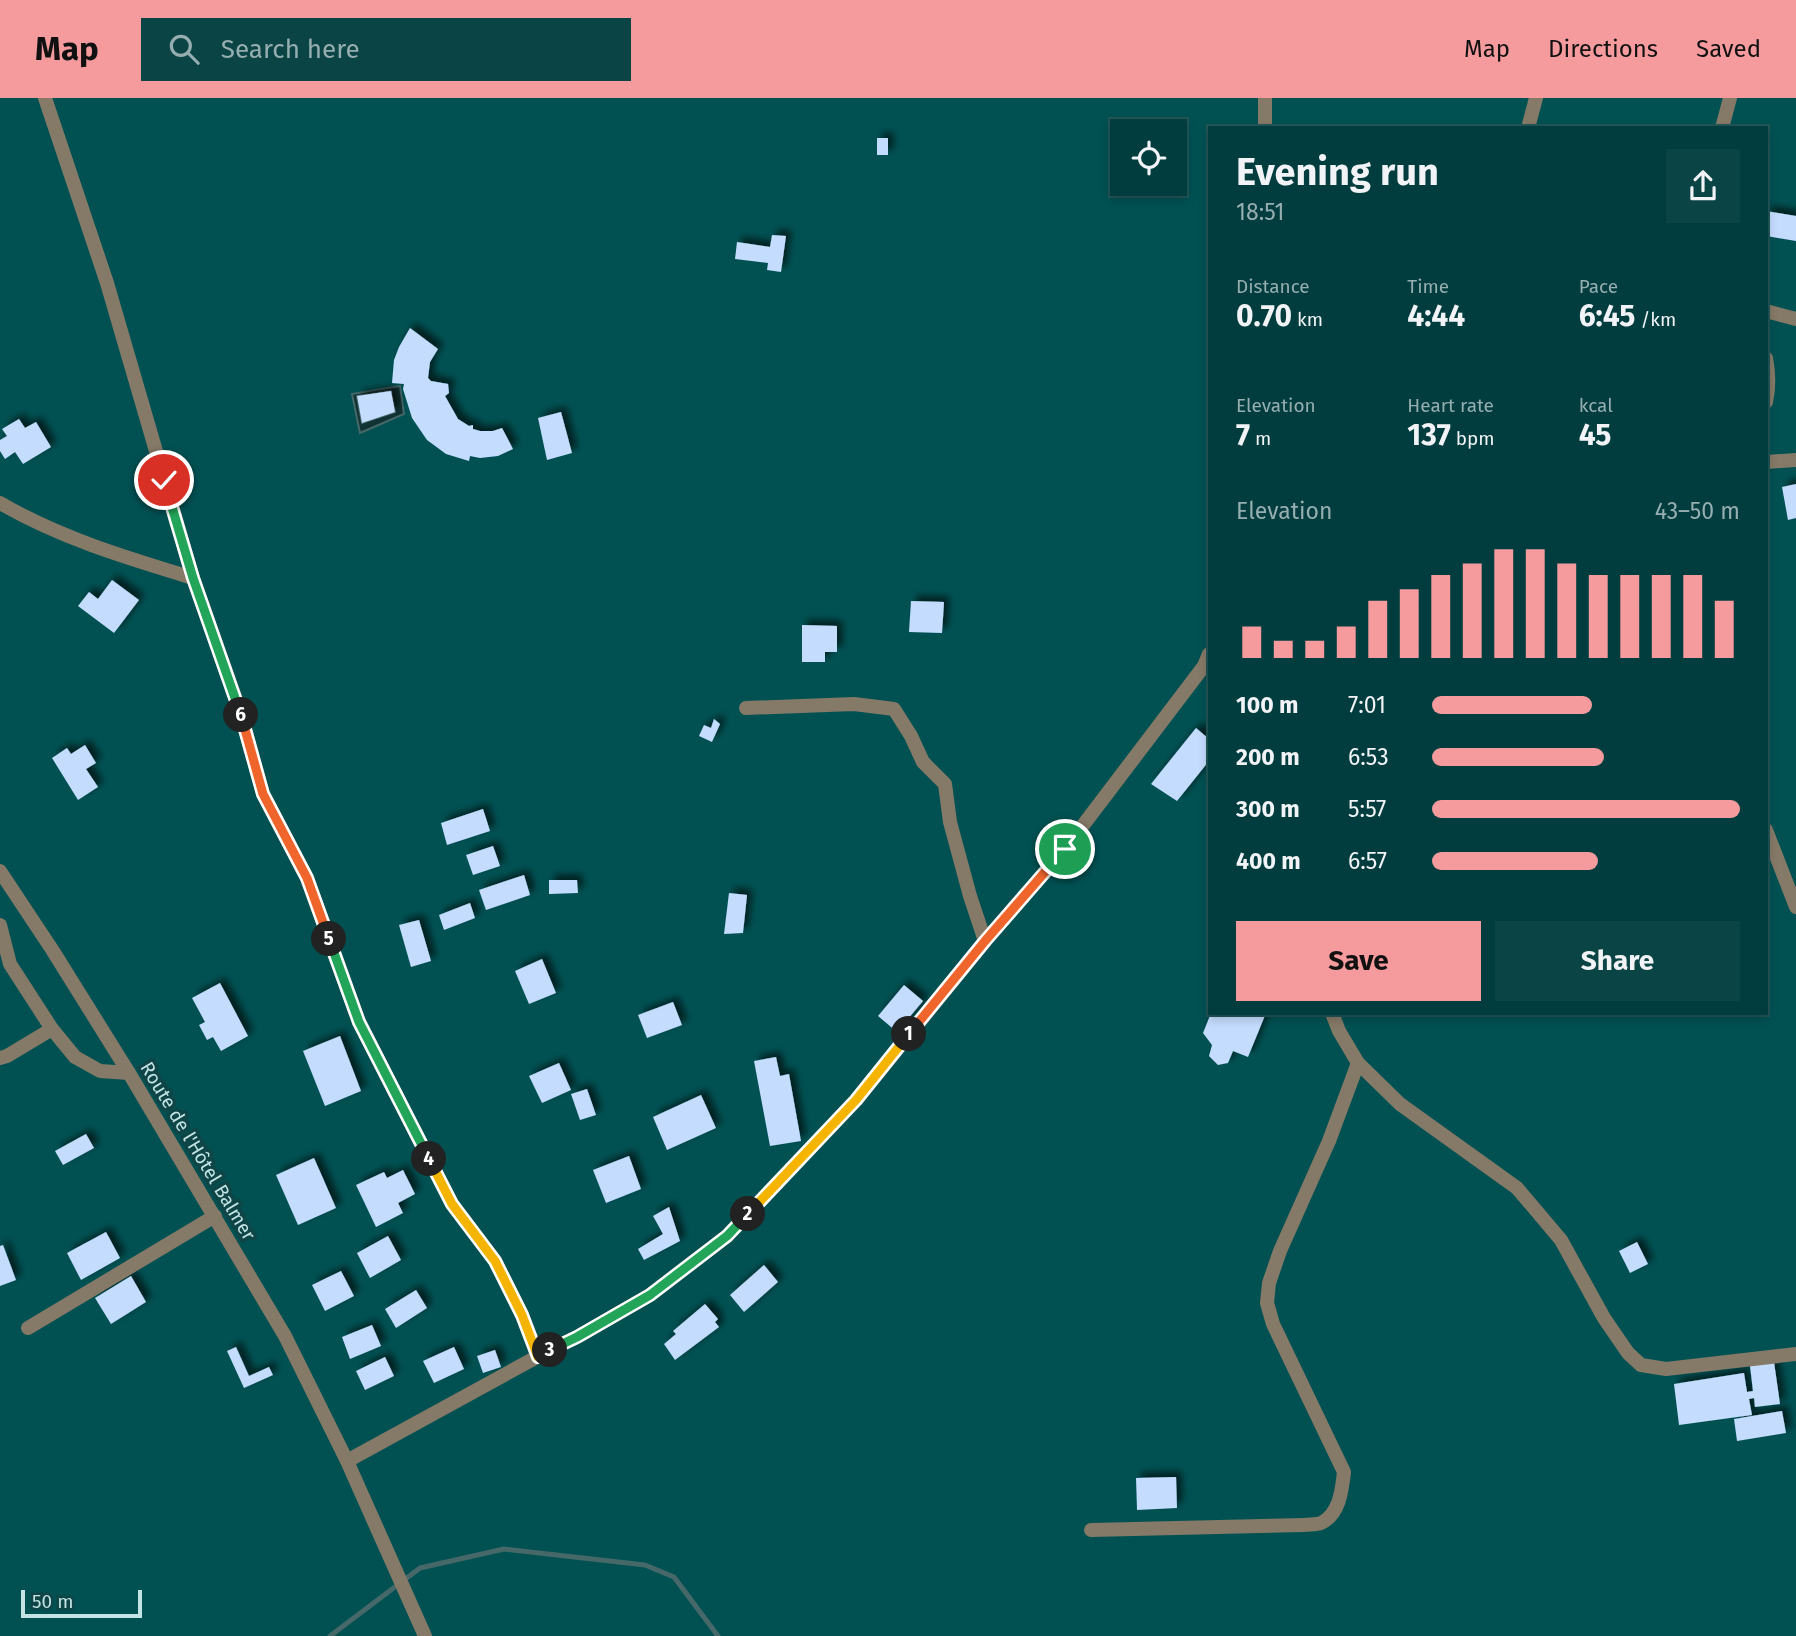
<!DOCTYPE html>
<html lang="en">
<head>
<meta charset="utf-8">
<style>
	:root { --surface:#013d3e; --page:#0b4445; --text:#f1f3f6; --muted:#96aeb0; --line:#235658; --accent:#f59b9e }
	body { margin:0; font-family:"Fira Sans",sans-serif; background:var(--page); color:var(--text); height:100vh; display:flex; flex-direction:column; font-size:26px; white-space:nowrap }
	* { box-sizing:border-box; margin:0 }
	p { font-size:23px; color:var(--muted) }
	.icon { flex:none; width:38px; height:38px; fill:none; stroke:currentColor; stroke-width:2; stroke-linecap:round; stroke-linejoin:round }
	.map { position:relative; flex:1; overflow:hidden }
	.panel { position:absolute; left:1208px; top:28px; width:560px; height:889px; display:flex; flex-direction:column; background:var(--surface); border-radius:0px; box-shadow:0 4px 10px #0003,0 0 0 2px var(--line) }
	.panel>* { flex:none }
	.buttons { position:absolute; left:1110px; top:21px; display:grid; gap:14px }
	.buttons a { display:grid; place-items:center; width:77px; height:77px; border-radius:0px; background:var(--surface); box-shadow:0 4px 10px #0003,0 0 0 2px var(--line); font-size:35px }
	.scale { position:absolute; left:21px; bottom:18px; width:121px; box-sizing:border-box; padding-left:7px; border:4px solid #c3e3e4; border-top:0; font-size:19px; line-height:24px; white-space:nowrap; color:#c3e3e4; -webkit-text-stroke:5px #0f4546; paint-order:stroke }
	.pin { position:absolute; display:grid; place-items:center; width:60px; height:60px; color:#fff; margin:-30px; border:4px solid #fff; border-radius:50%; box-shadow:0 2px 7px #0007 }
	.km { position:absolute; width:35px; height:35px; margin:-18px; border-radius:50%; background:#222; color:#fff; font-size:19px; line-height:35px; text-align:center }
	.round { display:grid; place-items:center; flex:none; width:74px; height:74px; border-radius:0px; background:var(--page) }
	.summary { display:flex; align-items:center; justify-content:space-between; height:119px; padding:0 28px }
	h1 { font-size:38px; font-weight:700; line-height:52px }
	.metrics { display:grid; grid-template-columns:repeat(3,1fr); gap:10px; height:119px; padding:7px 28px }
	.metrics div { display:grid; align-content:center }
	.metrics b { font-size:30px; font-weight:700 }
	.metrics small { font-size:19px; font-weight:400 }
	.metrics p { font-size:19px }
	.chart { height:196px; padding:14px 28px }
	.chart p { display:flex; justify-content:space-between }
	.chart svg { width:100%; height:126px; margin-top:7px; stroke:var(--accent); stroke-width:6 }
	.cta { display:flex; gap:14px; margin-top:auto; padding:14px 28px }
	.cta a { flex:1; height:80px; border-radius:0px; background:var(--accent); color:#111; font-size:28px; font-weight:700; line-height:80px; text-align:center }
	.cta a+a { background:var(--page); color:var(--text) }
	ul { padding:0 28px; list-style:none; font-size:23px }
	li { display:grid; grid-template-columns:112px 84px 1fr; align-items:center; height:52px }
	li i { height:18px; border-radius:9px; background:var(--accent) }
	header { display:flex; align-items:center; gap:42px; box-sizing:border-box; height:98px; padding:0 35px; background:var(--accent); color:#111 }
	header strong { font-size:33px }
	nav { display:flex; gap:38px; margin-inline-start:auto; font-size:24px }
	.search { width:490px; height:63px; background:var(--page); display:flex; align-items:center; gap:18px; box-sizing:border-box; padding:0 24px; border-radius:0px; color:var(--muted); font-size:26px }
	.map>svg:first-child { display:block }
	.water { fill:#113334; stroke:#466869; stroke-width:2; fill-rule:evenodd }
	.lines { fill:none; stroke-linecap:round; stroke-linejoin:round }
	.stream { stroke:#466869; stroke-width:5 }
	.building { fill:#c4dcfe; filter:url(#shadow) }
	.minor { stroke:#857967; stroke-width:14 }
	.tertiary { stroke:#857967; stroke-width:14 }
	.split-1-casing { stroke:#fff; stroke-width:14 }
	.split-2-casing { stroke:#fff; stroke-width:14 }
	.split-3-casing { stroke:#fff; stroke-width:14 }
	.split-4-casing { stroke:#fff; stroke-width:14 }
	.split-5-casing { stroke:#fff; stroke-width:14 }
	.split-6-casing { stroke:#fff; stroke-width:14 }
	.split-7-casing { stroke:#fff; stroke-width:14 }
	.split-1 { stroke:#f0652b; stroke-width:9 }
	.split-2 { stroke:#f5b400; stroke-width:9 }
	.split-3 { stroke:#22a559; stroke-width:9 }
	.split-4 { stroke:#f5b400; stroke-width:9 }
	.split-5 { stroke:#22a559; stroke-width:9 }
	.split-6 { stroke:#f0652b; stroke-width:9 }
	.split-7 { stroke:#22a559; stroke-width:9 }
	.labels { text-anchor:middle; dominant-baseline:central; stroke-width:7; stroke-linejoin:round; paint-order:stroke }
	.street-label { font-size:19px; fill:#c3e3e4; stroke:#0f4546 }
</style>
</head>
<body>
<header>
<strong>Map</strong>
<div class="search"><svg class="icon" aria-label="search" viewBox="0 0 24 24"><circle cx="10" cy="10" r="6"/><path d="M15 15l6 6"/></svg>Search here</div>
<nav><a>Map</a><a>Directions</a><a>Saved</a></nav>
</header>
<div class="map">
<svg width="1796" height="1538" viewBox="0 0 1796 1538">
	<defs>
		<filter id="shadow"><feDropShadow dx="5.5" dy="-5.5" stdDeviation="3.5" flood-color="#0009"/></filter>
	</defs>
	<rect width="100%" height="100%" fill="#015153"/>
	<!-- water -->
	<path class="water" d="M400 288 404 316 360 335 352 296ZM391 293 395 314 362 325 357 298Z"/>
	<g class="lines">
		<!-- stream -->
		<polyline class="stream" points="330,1538 420,1470 504,1451 645,1467 674,1479 718,1538"/>
	</g>
	<!-- building -->
	<g class="building">
		<rect x="877" y="40" width="11" height="17"/>
		<polygon points="1766,113 1796,118 1796,143 1766,138"/>
		<polygon points="772,137 786,138 781,174 767,172 768,165 735,161 737,144 770,149"/>
		<polygon points="410,230 438,251 430,264 428,280 431,283 448,286 449,295 445,298 458,321 469,328 473,327 473,331 480,333 493,333 502,330 513,351 498,358 480,360 470,358 469,363 446,356 427,342 412,320 403,291 404,286 392,285 394,262 399,249"/>
		<polygon points="391,293 395,314 362,325 357,298"/>
		<polygon points="561,314 572,355 547,362 538,320"/>
		<polygon points="19,321 25,330 36,324 51,349 23,366 15,354 5,361 0,353 0,342 7,338 2,331"/>
		<polygon points="1796,386 1796,420 1788,422 1782,389"/>
		<polygon points="112,482 139,502 114,535 78,508 89,494 98,501"/>
		<polygon points="911,503 944,504 942,535 909,534"/>
		<polygon points="802,527 837,528 837,554 825,554 825,564 802,564"/>
		<polygon points="714,621 720,626 712,644 699,638 704,627 711,630"/>
		<polygon points="1196,630 1209,641 1209,663 1177,703 1151,686"/>
		<polygon points="85,647 96,665 86,671 98,689 78,702 52,660 67,650 71,656"/>
		<polygon points="483,711 490,733 447,747 441,725"/>
		<polygon points="493,748 500,768 473,777 466,757"/>
		<polygon points="524,777 530,797 486,812 479,792"/>
		<polygon points="549,782 577,782 578,795 549,796"/>
		<polygon points="729,795 747,797 743,835 724,836"/>
		<polygon points="470,805 475,820 444,832 439,817"/>
		<polygon points="419,822 431,863 411,869 399,827"/>
		<polygon points="542,861 556,895 529,906 515,873"/>
		<polygon points="220,885 248,938 221,953 213,939 207,942 199,927 205,924 192,900"/>
		<polygon points="904,887 923,903 897,934 878,918"/>
		<polygon points="673,904 682,927 647,940 638,917"/>
		<polygon points="1211,915 1266,915 1248,959 1233,953 1228,965 1218,967 1209,958 1212,947 1203,935"/>
		<polygon points="340,938 361,993 325,1008 303,953"/>
		<polygon points="776,959 780,978 789,976 801,1043 770,1048 754,963"/>
		<polygon points="559,965 571,992 542,1005 529,978"/>
		<polygon points="587,991 596,1017 580,1022 571,996"/>
		<polygon points="701,997 716,1030 667,1052 653,1019"/>
		<polygon points="86,1036 94,1050 63,1067 55,1053"/>
		<polygon points="629,1058 641,1091 606,1105 593,1072"/>
		<polygon points="314,1060 336,1110 298,1127 276,1077"/>
		<polygon points="403,1072 415,1096 398,1105 403,1115 376,1129 356,1087 384,1074 387,1080"/>
		<polygon points="669,1109 680,1143 644,1162 638,1151 663,1136 653,1118"/>
		<polygon points="106,1134 120,1160 81,1182 67,1155"/>
		<polygon points="388,1138 401,1162 370,1180 357,1155"/>
		<polygon points="1637,1144 1648,1166 1630,1175 1619,1153"/>
		<polygon points="3,1147 16,1182 0,1188 0,1148"/>
		<polygon points="764,1167 778,1184 744,1214 730,1197"/>
		<polygon points="341,1173 354,1198 325,1213 312,1187"/>
		<polygon points="131,1178 146,1204 111,1226 95,1200"/>
		<polygon points="416,1192 427,1210 396,1230 385,1211"/>
		<polygon points="705,1206 718,1221 715,1224 719,1229 675,1262 664,1246 676,1236 673,1233"/>
		<polygon points="372,1227 381,1248 350,1261 342,1239"/>
		<polygon points="236,1249 249,1278 269,1269 273,1277 244,1290 227,1253"/>
		<polygon points="454,1249 464,1271 434,1285 423,1263"/>
		<polygon points="495,1252 501,1269 483,1275 477,1258"/>
		<polygon points="385,1259 394,1278 365,1292 356,1273"/>
		<polygon points="1774,1264 1780,1306 1755,1309 1754,1300 1749,1301 1752,1317 1679,1327 1674,1286 1744,1275 1747,1294 1753,1293 1750,1268"/>
		<polygon points="1782,1313 1786,1335 1737,1343 1734,1321"/>
		<polygon points="1176,1379 1177,1410 1137,1412 1136,1380"/>
	</g>
	<g class="lines">
		<!-- minor -->
		<g class="minor">
			<polyline points="45,0 107,185 193,480 240,613 263,696 307,780 359,924 452,1106 495,1163 522,1217 538,1259"/>
			<polyline points="1528,30 1536,0"/>
			<polyline points="1722,30 1730,0"/>
			<polyline points="1766,213 1796,221"/>
			<path d="M1766 260C1769 275 1769 290 1766 304"/>
			<polyline points="1766,364 1796,362"/>
			<path d="M0 405C60 440 127 460 193 480"/>
			<polyline points="746,610 854,606 894,611 911,638 923,664 945,686 950,724 970,798 985,843"/>
			<polyline points="1766,732 1796,809"/>
			<polyline points="0,827 10,866 52,931 75,959 100,973 129,975"/>
			<polyline points="1332,915 1339,933 1358,965 1400,1006 1517,1090 1561,1142 1604,1220 1628,1255 1641,1267 1666,1271 1796,1256"/>
			<polyline points="0,960 7,958 52,931"/>
			<polyline points="28,1230 215,1118"/>
			<path d="M1091 1432 1304 1427C1309 1426 1316 1427 1321 1425 1340 1416 1342 1391 1344 1374L1273 1226 1267 1205 1269 1185 1280 1153 1329 1043 1358 965"/>
		</g>
		<!-- tertiary -->
		<g class="tertiary">
			<polyline points="1265,30 1265,0"/>
			<polyline points="0,773 53,853 129,975 285,1238 347,1363 425,1538"/>
			<polyline points="347,1363 555,1249 577,1239 650,1197 727,1138 856,1002 985,843 1065,751 1204,568 1209,556"/>
		</g>
	</g>
	<g class="lines">
		<!-- split-1 casing -->
		<g class="split-1-casing">
			<polyline id="split-1" points="909,936 985,843 1065,751"/>
		</g>
		<!-- split-2 casing -->
		<g class="split-2-casing">
			<polyline id="split-2" points="748,1116 856,1002 909,936"/>
		</g>
		<!-- split-3 casing -->
		<g class="split-3-casing">
			<polyline id="split-3" points="550,1252 577,1239 650,1197 727,1138 748,1116"/>
		</g>
		<!-- split-4 casing -->
		<g class="split-4-casing">
			<polyline id="split-4" points="429,1061 452,1106 495,1163 522,1217 538,1259 550,1252"/>
		</g>
		<!-- split-5 casing -->
		<g class="split-5-casing">
			<polyline id="split-5" points="329,841 359,924 429,1061"/>
		</g>
		<!-- split-6 casing -->
		<g class="split-6-casing">
			<polyline id="split-6" points="241,617 263,696 307,780 329,841"/>
		</g>
		<!-- split-7 casing -->
		<g class="split-7-casing">
			<polyline id="split-7" points="164,382 193,480 241,617"/>
		</g>
		<!-- split-1 -->
		<use href="#split-1" class="split-1"/>
		<!-- split-2 -->
		<use href="#split-2" class="split-2"/>
		<!-- split-3 -->
		<use href="#split-3" class="split-3"/>
		<!-- split-4 -->
		<use href="#split-4" class="split-4"/>
		<!-- split-5 -->
		<use href="#split-5" class="split-5"/>
		<!-- split-6 -->
		<use href="#split-6" class="split-6"/>
		<!-- split-7 -->
		<use href="#split-7" class="split-7"/>
	</g>
	<g class="labels">
		<!-- street labels -->
		<g class="street-label">
			<text transform="translate(198 1053) rotate(59)">Route de l'Hôtel Balmer</text>
		</g>
	</g>
</svg>
<div class="buttons">
<a><svg class="icon" aria-label="locate" viewBox="0 0 24 24"><circle cx="12" cy="12" r="6"/><path d="M12 2v4M12 18v4M2 12h4M18 12h4"/></svg></a>
</div>
<div class="scale">50 m</div>
<div class="pin" style="left:1065px;top:751px;background:#1e9e55"><svg class="icon" aria-label="arrive" viewBox="0 0 24 24"><path d="M6 21V4h12l-3 4 3 4H6"/></svg></div>
<div class="pin" style="left:164px;top:382px;background:#d93025"><svg class="icon" aria-label="check" viewBox="0 0 24 24"><path d="M5 12l5 5 9-10"/></svg></div>
<b class="km" style="left:909px;top:936px">1</b>
<b class="km" style="left:748px;top:1116px">2</b>
<b class="km" style="left:550px;top:1252px">3</b>
<b class="km" style="left:429px;top:1061px">4</b>
<b class="km" style="left:329px;top:841px">5</b>
<b class="km" style="left:241px;top:617px">6</b>
<section class="panel">
<div class="summary"><div><h1>Evening run</h1><p>18:51</p></div><a class="round"><svg class="icon" aria-label="share" viewBox="0 0 24 24"><path d="M12 15V3M7 8l5-5 5 5M5 13v7h14v-7"/></svg></a></div>
<div class="metrics">
<div><p>Distance</p><b>0.70<small> km</small></b></div>
<div><p>Time</p><b>4:44</b></div>
<div><p>Pace</p><b>6:45<small> /km</small></b></div>
</div>
<div class="metrics">
<div><p>Elevation</p><b>7<small> m</small></b></div>
<div><p>Heart rate</p><b>137<small> bpm</small></b></div>
<div><p>kcal</p><b>45</b></div>
</div>
<div class="chart"><p><span>Elevation</span>43–50 m</p>
<svg viewBox="0 0 160 44" preserveAspectRatio="none"><path d="M5 44V33M15 44V38M25 44V38M35 44V33M45 44V24M55 44V20M65 44V15M75 44V11M85 44V6M95 44V6M105 44V11M115 44V15M125 44V15M135 44V15M145 44V15M155 44V24"/></svg>
</div>
<ul>
<li><b>100 m</b>7:01<i style="width:52%"></i></li>
<li><b>200 m</b>6:53<i style="width:56%"></i></li>
<li><b>300 m</b>5:57<i style="width:100%"></i></li>
<li><b>400 m</b>6:57<i style="width:54%"></i></li>
</ul>
<div class="cta"><a>Save</a><a>Share</a></div>
</section>
</div>
</body>
</html>
